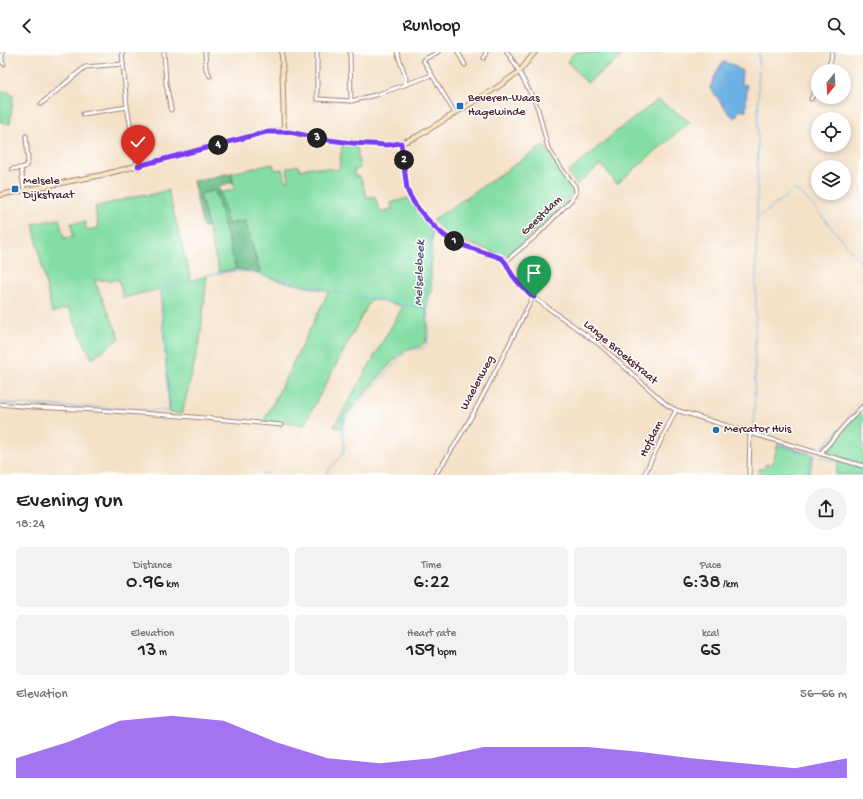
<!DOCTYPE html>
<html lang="en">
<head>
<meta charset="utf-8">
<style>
	:root { --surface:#fff; --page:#f2f2f2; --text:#202124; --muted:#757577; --accent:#7c3aed }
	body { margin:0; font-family:"Gochi Hand",sans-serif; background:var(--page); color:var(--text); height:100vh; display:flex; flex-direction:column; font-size:15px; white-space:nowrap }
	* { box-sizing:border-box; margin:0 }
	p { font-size:13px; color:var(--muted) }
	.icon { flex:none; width:22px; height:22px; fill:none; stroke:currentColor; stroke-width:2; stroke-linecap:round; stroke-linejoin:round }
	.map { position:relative; height:423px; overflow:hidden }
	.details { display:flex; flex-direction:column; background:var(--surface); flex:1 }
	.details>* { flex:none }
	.needle { width:26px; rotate:198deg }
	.tools { position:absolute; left:811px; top:12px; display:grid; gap:8px }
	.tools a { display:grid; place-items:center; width:40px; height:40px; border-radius:50%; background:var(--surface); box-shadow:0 2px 6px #0003; font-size:20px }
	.pin { position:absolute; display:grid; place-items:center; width:34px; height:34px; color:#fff; margin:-41px -17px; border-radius:50% 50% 50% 0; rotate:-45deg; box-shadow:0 0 4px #0007 }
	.pin .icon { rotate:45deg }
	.km { position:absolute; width:20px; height:20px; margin:-10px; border-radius:50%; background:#222; color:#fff; font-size:11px; line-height:20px; text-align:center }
	.round { display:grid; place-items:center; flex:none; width:42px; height:42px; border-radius:21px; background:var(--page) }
	.headline { display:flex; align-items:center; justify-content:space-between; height:68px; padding:0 16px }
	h1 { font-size:22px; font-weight:600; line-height:30px }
	.stats { display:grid; grid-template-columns:repeat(3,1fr); gap:6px; height:68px; padding:4px 16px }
	.stats div { display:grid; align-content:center; border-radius:6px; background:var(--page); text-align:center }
	.stats b { font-size:20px; font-weight:600 }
	.stats small { font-size:11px; font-weight:400 }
	.stats p { font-size:11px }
	.chart { height:112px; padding:8px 16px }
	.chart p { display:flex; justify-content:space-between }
	.chart svg { width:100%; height:72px; margin-top:4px; fill:var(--accent); opacity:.7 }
	header { display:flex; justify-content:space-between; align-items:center; height:52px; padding:0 16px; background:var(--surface); font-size:18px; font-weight:600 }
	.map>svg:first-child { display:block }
	.green { fill:#84dea4; stroke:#677e68 }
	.forest { fill:#6bbd8a; stroke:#5a6e5a }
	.water { fill:#6eb1e4; stroke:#5c6888 }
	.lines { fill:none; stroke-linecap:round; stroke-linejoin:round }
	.stream { stroke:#6eb1e4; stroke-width:1 }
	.street-casing { stroke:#9f8079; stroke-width:5 }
	.secondary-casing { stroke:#9f8079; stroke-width:6 }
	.street { stroke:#fff; stroke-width:3 }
	.secondary { stroke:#f9e7c3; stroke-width:4 }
	.route-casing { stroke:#fff; stroke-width:8 }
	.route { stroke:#7c3aed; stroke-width:5 }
	.poi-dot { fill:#1f6fb2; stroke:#fff; stroke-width:1.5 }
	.labels { text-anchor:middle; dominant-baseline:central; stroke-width:3; stroke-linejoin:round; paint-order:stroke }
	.poi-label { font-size:12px; fill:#4a1f2b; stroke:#fff; text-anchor:start }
	.street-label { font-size:12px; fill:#4a1f2b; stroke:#fff }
	.water-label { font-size:13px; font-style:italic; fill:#585975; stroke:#fff }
</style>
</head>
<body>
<header><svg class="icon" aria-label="back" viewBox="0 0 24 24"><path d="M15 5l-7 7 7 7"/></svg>Runloop<svg class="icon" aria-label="search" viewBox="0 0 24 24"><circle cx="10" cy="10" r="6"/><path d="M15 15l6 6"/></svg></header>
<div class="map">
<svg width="863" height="423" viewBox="0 0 863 423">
	<rect width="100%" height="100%" fill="#fff"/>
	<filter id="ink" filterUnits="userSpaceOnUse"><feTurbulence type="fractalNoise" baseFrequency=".025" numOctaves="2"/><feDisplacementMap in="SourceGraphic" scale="8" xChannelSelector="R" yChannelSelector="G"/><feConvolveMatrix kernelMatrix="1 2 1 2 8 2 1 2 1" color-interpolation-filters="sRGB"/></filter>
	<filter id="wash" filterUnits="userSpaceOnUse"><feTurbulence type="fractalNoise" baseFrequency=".012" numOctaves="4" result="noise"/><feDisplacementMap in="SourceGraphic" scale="16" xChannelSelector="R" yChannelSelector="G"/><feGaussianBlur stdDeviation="0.9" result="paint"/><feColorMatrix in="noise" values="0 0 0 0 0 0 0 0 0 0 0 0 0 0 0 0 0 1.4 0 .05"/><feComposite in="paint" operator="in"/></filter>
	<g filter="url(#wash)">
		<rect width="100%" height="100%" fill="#f4e1c7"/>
		<!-- green -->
		<g class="green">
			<polygon points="575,0 618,0 617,2 621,5 587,31 567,9"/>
			<polygon points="0,40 9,40 13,44 10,72 0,70"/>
			<polygon points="658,48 690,70 617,132 601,112 577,133 568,121 618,78"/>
			<polygon points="342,93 357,95 360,116 353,119 356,125 360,124 367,145 375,145 380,160 392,157 391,151 408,146 434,179 432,180 431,226 432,236 426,256 427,274 426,289 420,294 407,297 393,309 350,357 345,364 341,376 334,375 403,254 371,247 304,373 264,369 329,239 280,229 261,223 245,169 228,172 220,141 235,137 231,121 273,112 275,118 282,117 286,129 289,128 287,116 298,113 300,118 311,115 339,118"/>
			<polygon points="544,93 554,110 572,134 574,140 553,165 508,203 504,204 453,186 443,179 433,168"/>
			<polygon points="168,138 191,229 207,224 200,288 182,362 170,361 160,237 123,246 119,228 94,228 120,286 92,307 68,256 52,261 33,172 59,167 64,186 73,185 71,171 85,170 86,178 98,176 95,155 145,142 146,144"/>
			<polygon points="215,138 236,217 219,220 200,142"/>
			<polygon points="859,360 863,364 863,413 826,402 826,398 846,374"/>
			<polygon points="778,392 814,403 809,423 758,423 759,417 764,417 766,412 772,413"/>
			<polygon points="839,409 863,416 863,423 835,423"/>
		</g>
		<!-- forest -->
		<polygon class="forest" points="231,121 233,130 219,134 228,172 245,169 260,221 236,217 215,138 200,142 208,175 203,175 193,129"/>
		<!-- water -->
		<polygon class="water" points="723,10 731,12 742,19 741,32 747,33 746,58 738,59 737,64 734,66 728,60 710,36 717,19"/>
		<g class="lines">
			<!-- stream -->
			<g class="stream">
				<polyline points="759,0 754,379 790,391"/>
				<polyline points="757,167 795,137 810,150 863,213"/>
				<polyline points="500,207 505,211 508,217"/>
				<polyline points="510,224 530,247"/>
				<polyline points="497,313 514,280"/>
				<polyline points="0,350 13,352 169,359 161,237 209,223 234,219 252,220 287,230 402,253 427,255"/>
				<polyline points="778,393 811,403 807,423"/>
				<polyline points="816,399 819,398 823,395 863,351"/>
				<polyline points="811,403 863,416"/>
				<polyline points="261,423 266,421 269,423"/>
				<path d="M326 423C329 414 339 409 343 401 346 393 342 384 343 376 344 370 347 364 350 359L407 299 423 296 427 292 429 281 427 255 428 213 431 181 438 182 452 190"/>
			</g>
		</g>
	</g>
	<g filter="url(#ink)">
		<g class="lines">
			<!-- street casing -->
			<g class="street-casing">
				<g id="street">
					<polyline points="2,0 2,10 4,12"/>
					<polyline points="122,0 127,55 138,116"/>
					<polyline points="164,0 166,31 171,58"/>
					<polyline points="205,0 206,17 210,24"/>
					<polyline points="317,0 317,47 351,49 379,42 432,23 455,61"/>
					<polyline points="350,0 351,49"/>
					<polyline points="397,0 406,26 405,33"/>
					<polyline points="458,0 465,13"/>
					<polyline points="484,6 486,0"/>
					<polyline points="826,19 831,8 832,0"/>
					<polyline points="432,23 423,8 438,0"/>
					<polyline points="811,47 818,34"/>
					<polyline points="41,52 85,15 123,12"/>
					<polyline points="83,62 127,55"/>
					<polyline points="401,91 407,137 409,142 417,156 441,181 452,188 501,206 506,209 511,222 519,232 533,245 600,293 667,353 676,358 750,381 863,414"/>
					<polyline points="12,117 21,116"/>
					<polyline points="24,138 21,116 25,115 28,110 26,84"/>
					<polyline points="506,209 538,182 572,147 576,140 575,134 563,119 548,96 538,57 533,46 515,12 507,0"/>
					<path d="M0 352C32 356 65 356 97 358 158 362 220 367 281 373"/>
					<polyline points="820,402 844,374 863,354"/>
					<path d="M435 423C474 368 502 305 533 245"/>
					<polyline points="644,423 676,358"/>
					<polyline points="749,423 750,381"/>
				</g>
			</g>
			<!-- secondary casing -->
			<g class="secondary-casing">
				<g id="secondary">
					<polyline points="282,0 284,79"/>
					<polyline points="0,143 102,123 266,80 284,79 341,90 387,93 404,90 418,84 496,36 519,20 535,0"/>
				</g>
			</g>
			<!-- street -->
			<use href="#street" class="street"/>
			<!-- secondary -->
			<use href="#secondary" class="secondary"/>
		</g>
	</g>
	<g class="lines" filter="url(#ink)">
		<!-- route casing -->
		<g class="route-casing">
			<path id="route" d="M138 114 266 80H289L329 88 352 91 387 93 401 91 407 137C412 153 437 180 451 188 466 196 485 200 501 206 508 211 508 217 513 224 519 232 526 239 534 245"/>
		</g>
		<!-- route -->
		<use href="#route" class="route"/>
	</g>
	<!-- markers -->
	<g class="poi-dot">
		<rect x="456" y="50" width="8" height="8" rx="2"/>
		<rect x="11" y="133" width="8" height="8" rx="2"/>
		<circle cx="716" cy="378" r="4"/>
	</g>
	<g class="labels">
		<!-- poi labels -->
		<g class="poi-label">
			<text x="468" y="47">Beveren-Waas<tspan x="468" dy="14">Hagewinde</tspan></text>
			<text x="23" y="130">Melsele<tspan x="23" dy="14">Dijkstraat</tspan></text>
			<text x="724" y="378">Mercator Huis</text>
		</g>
		<!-- street labels -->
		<g class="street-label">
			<text transform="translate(542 164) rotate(-44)">Geestdam</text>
			<text transform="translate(620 301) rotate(40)">Lange Broekstraat</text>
			<text transform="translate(478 331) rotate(-62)">Waelenweg</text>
			<text transform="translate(652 387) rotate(-64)">Hofdam</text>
		</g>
		<!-- water labels -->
		<g class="water-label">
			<text transform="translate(420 221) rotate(-88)">Melselebeek</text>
		</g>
	</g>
</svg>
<div class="tools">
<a><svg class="needle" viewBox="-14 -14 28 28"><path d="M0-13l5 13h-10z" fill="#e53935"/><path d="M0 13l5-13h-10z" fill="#757577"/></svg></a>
<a><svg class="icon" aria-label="locate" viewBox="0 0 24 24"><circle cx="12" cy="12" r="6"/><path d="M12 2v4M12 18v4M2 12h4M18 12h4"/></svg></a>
<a><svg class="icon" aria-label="layers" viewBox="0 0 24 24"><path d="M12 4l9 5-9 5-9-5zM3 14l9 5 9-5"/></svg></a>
</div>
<div class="pin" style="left:534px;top:245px;background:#1e9e55"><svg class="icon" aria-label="arrive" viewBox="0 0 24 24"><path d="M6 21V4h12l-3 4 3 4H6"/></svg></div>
<div class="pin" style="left:138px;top:114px;background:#d93025"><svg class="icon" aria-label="check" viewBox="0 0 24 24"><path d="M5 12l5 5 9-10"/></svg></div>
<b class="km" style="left:454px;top:189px">1</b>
<b class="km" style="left:404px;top:108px">2</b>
<b class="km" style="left:317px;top:86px">3</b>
<b class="km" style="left:218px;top:93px">4</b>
</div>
<section class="details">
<div class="headline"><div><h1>Evening run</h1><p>18:24</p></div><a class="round"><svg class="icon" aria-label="share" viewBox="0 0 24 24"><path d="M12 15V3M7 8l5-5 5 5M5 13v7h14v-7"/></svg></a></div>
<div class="stats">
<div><p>Distance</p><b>0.96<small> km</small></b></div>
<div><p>Time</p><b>6:22</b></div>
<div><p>Pace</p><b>6:38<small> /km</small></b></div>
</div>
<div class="stats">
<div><p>Elevation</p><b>13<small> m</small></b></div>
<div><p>Heart rate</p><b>159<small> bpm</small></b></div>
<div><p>kcal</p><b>65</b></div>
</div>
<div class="chart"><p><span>Elevation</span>56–66 m</p>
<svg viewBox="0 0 160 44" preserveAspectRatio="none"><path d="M0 44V32L10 22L20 9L30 6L40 9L50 22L60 32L70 35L80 32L90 25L100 25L110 25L120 28L130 32L140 35L150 38L160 32V44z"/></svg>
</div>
</section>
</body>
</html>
